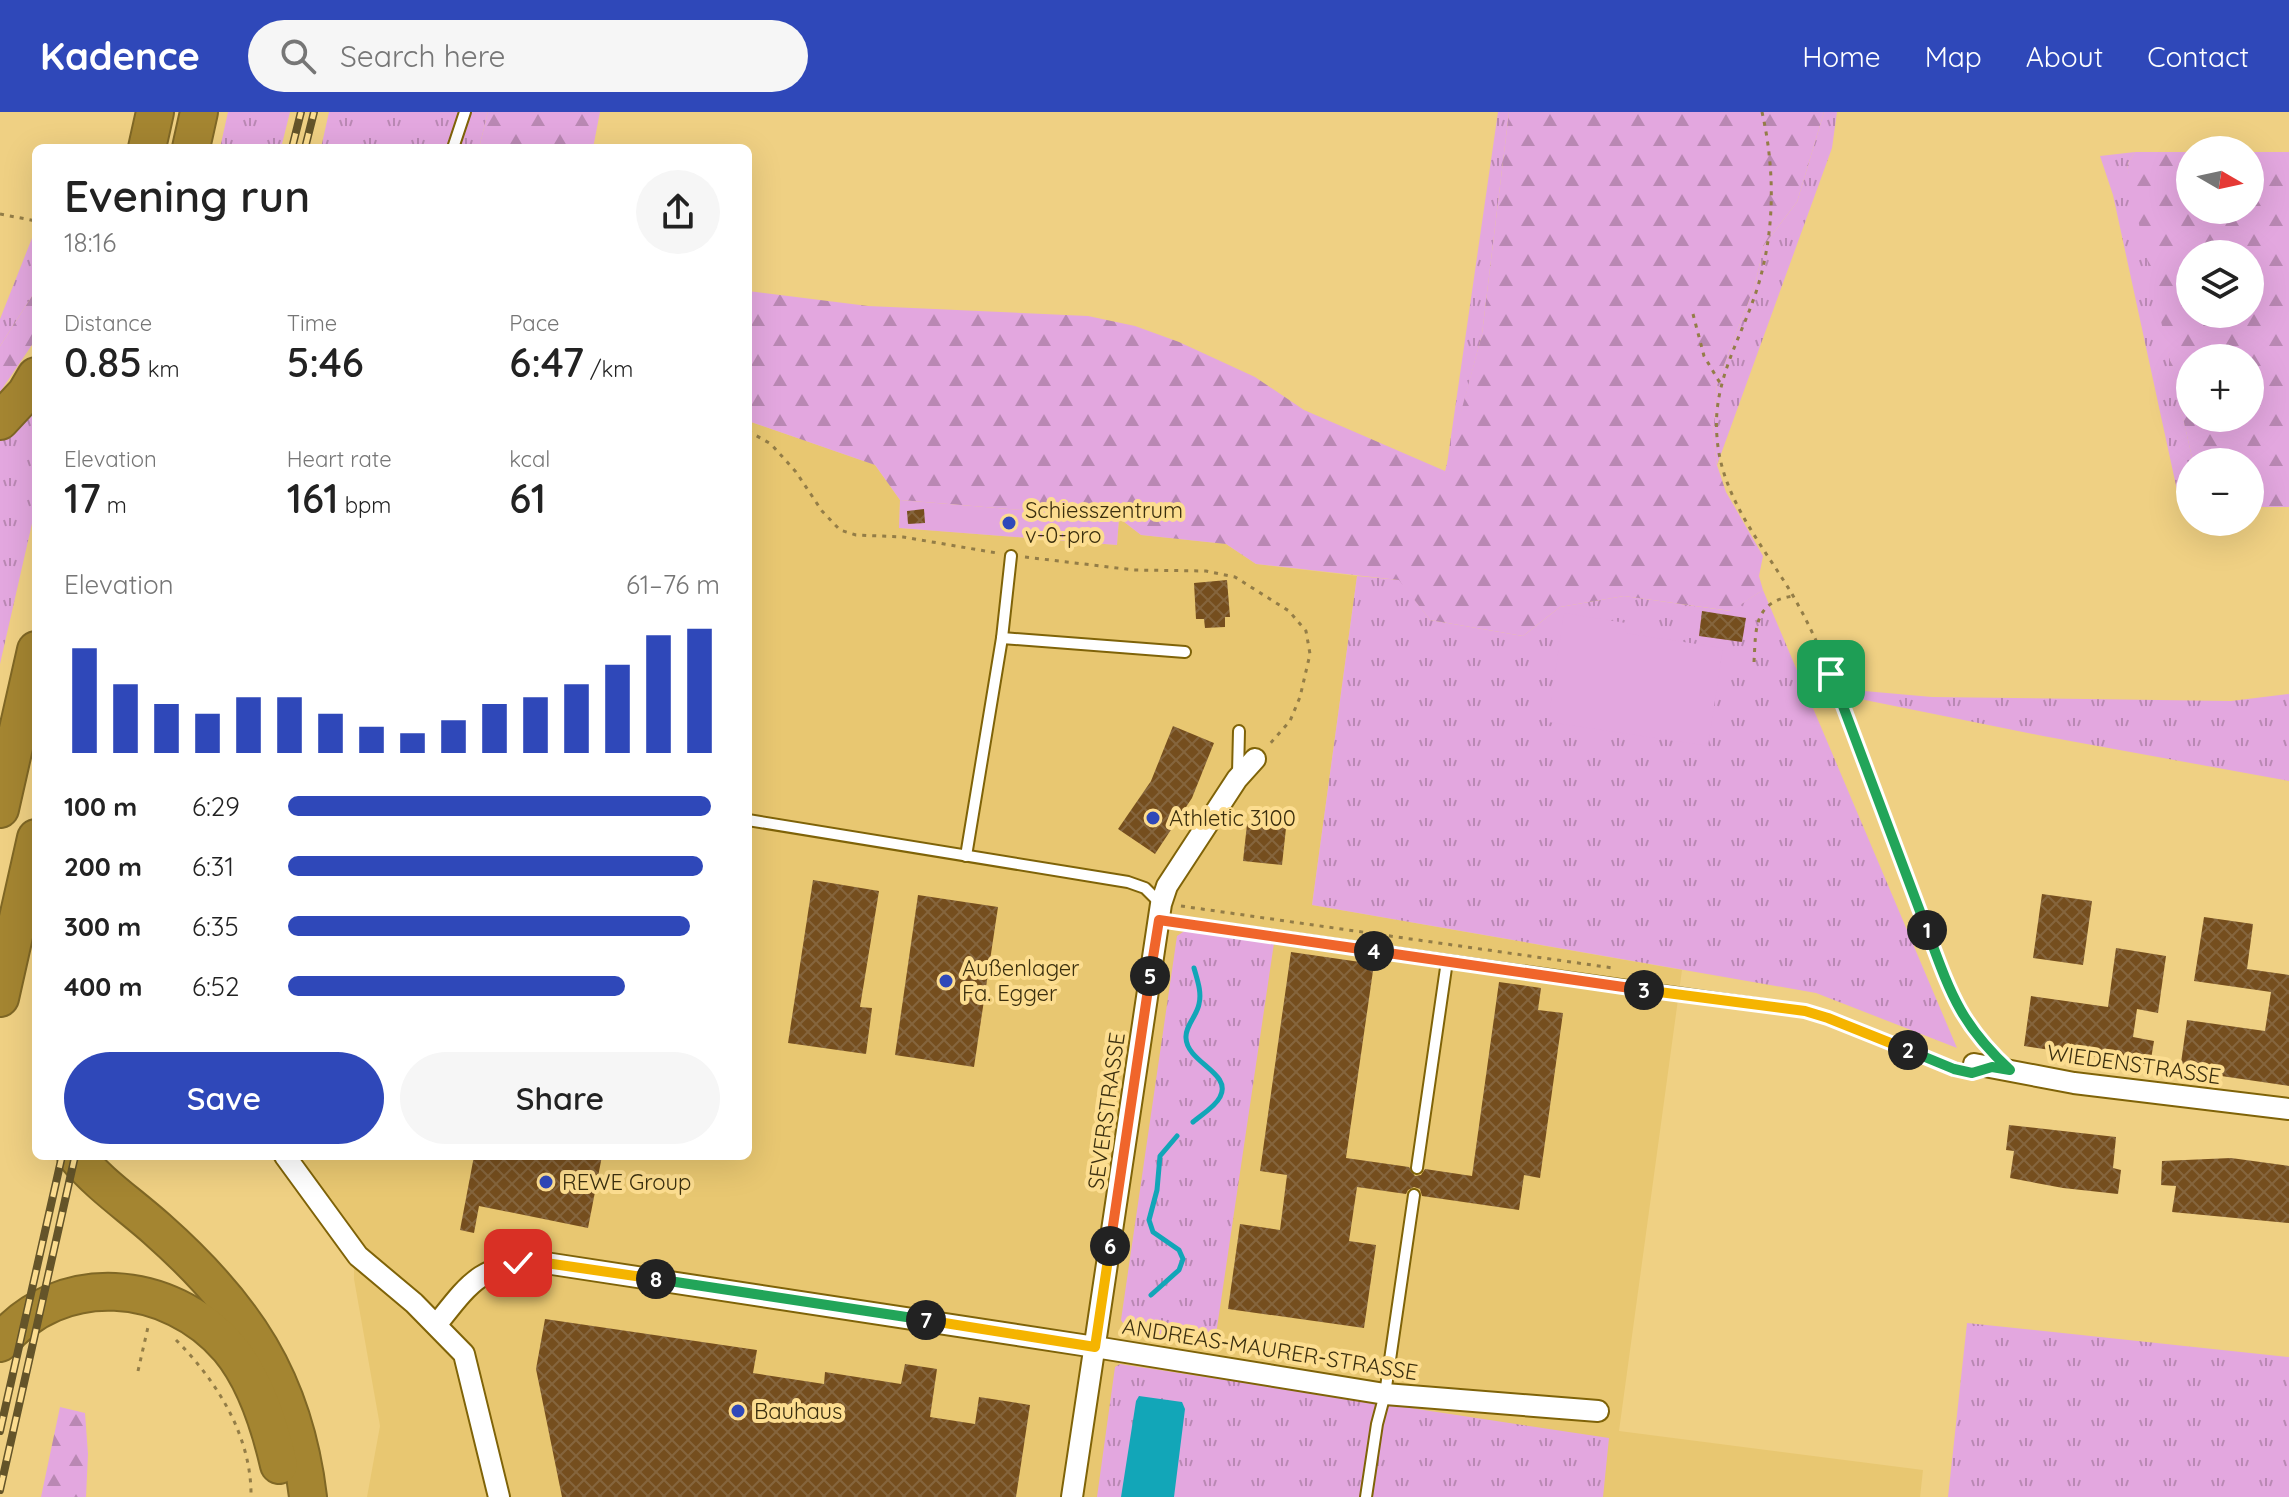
<!DOCTYPE html>
<html lang="en">
<head>
<meta charset="utf-8">
<style>
	:root { --surface:#fff; --page:#f6f6f6; --text:#222; --muted:#767676; --accent:#2f48b9 }
	body { margin:0; font-family:Quicksand,sans-serif; background:var(--page); color:var(--text); height:100vh; display:flex; flex-direction:column; font-size:30px; white-space:nowrap }
	* { box-sizing:border-box; margin:0 }
	p { font-size:26px; color:var(--muted) }
	.icon { flex:none; width:44px; height:44px; fill:none; stroke:currentColor; stroke-width:2; stroke-linecap:round; stroke-linejoin:round }
	.map { position:relative; flex:1; overflow:hidden }
	.panel { position:absolute; left:32px; top:32px; width:720px; height:1016px; display:flex; flex-direction:column; background:var(--surface); border-radius:12px; box-shadow:0 8px 32px #0002 }
	.panel>* { flex:none }
	.needle { width:52px; rotate:99deg }
	.tools { position:absolute; left:2176px; top:24px; display:grid; gap:16px }
	.tools a { display:grid; place-items:center; width:88px; height:88px; border-radius:50%; background:var(--surface); box-shadow:0 8px 32px #0002; font-size:40px }
	.pin { position:absolute; display:grid; place-items:center; width:68px; height:68px; color:#fff; margin:-34px; border-radius:16px; box-shadow:0 4px 12px #0006 }
	.km { position:absolute; width:40px; height:40px; margin:-20px; border-radius:50%; background:#222; color:#fff; font-size:22px; line-height:40px; text-align:center }
	.round { display:grid; place-items:center; flex:none; width:84px; height:84px; border-radius:42px; background:var(--page) }
	.headline { display:flex; align-items:center; justify-content:space-between; height:136px; padding:0 32px }
	h1 { font-size:44px; font-weight:600; line-height:60px }
	.figures { display:grid; grid-template-columns:repeat(3,1fr); gap:12px; height:136px; padding:8px 32px }
	.figures div { display:grid; align-content:center }
	.figures b { font-size:40px; font-weight:600 }
	.figures small { font-size:22px; font-weight:400 }
	.figures p { font-size:22px }
	.chart { height:224px; padding:16px 32px }
	.chart p { display:flex; justify-content:space-between }
	.chart svg { width:100%; height:144px; margin-top:8px; stroke:var(--accent); stroke-width:6 }
	.button { display:flex; gap:16px; margin-top:auto; padding:16px 32px }
	.button a { flex:1; height:92px; border-radius:48px; background:var(--accent); color:#fff; font-size:32px; font-weight:600; line-height:92px; text-align:center }
	.button a+a { background:var(--page); color:var(--text) }
	ul { padding:0 32px; list-style:none; font-size:26px }
	li { display:grid; grid-template-columns:128px 96px 1fr; align-items:center; height:60px }
	li i { height:20px; border-radius:10px; background:var(--accent) }
	header { display:flex; align-items:center; gap:48px; box-sizing:border-box; height:112px; padding:0 40px; background:var(--accent); color:#fff }
	header strong { font-size:38px }
	nav { display:flex; gap:44px; margin-inline-start:auto; font-size:28px }
	.search { width:560px; height:72px; background:var(--page); display:flex; align-items:center; gap:20px; box-sizing:border-box; padding:0 28px; border-radius:44px; color:var(--muted); font-size:30px }
	.map>svg:first-child { display:block }
	.built { fill:#e8c771 }
	.grass { fill:url(#grass-tufts) }
	.forest { fill:url(#forest-firs); fill-rule:evenodd }
	.pitch { fill:#e3a7df }
	.water { fill:#12a6b8 }
	.lines { fill:none; stroke-linecap:round; stroke-linejoin:round }
	.stream { stroke:#12a6b8; stroke-width:5 }
	.building { fill:url(#building-cross-hatch) }
	.service-casing { stroke:#7f6308; stroke-width:14 }
	.minor-casing { stroke:#7f6308; stroke-width:24 }
	.motorway-casing { stroke:#7f6725; stroke-width:40 }
	.path { stroke:#937d47; stroke-width:3; stroke-dasharray:4 6; stroke-linecap:butt }
	.service { stroke:#fff; stroke-width:10 }
	.minor { stroke:#fff; stroke-width:20 }
	.motorway { stroke:#a48531; stroke-width:36 }
	.rail-casing { stroke:#645429; stroke-width:8 }
	.rail { stroke:#fcdd90; stroke-width:5; stroke-dasharray:15; stroke-linecap:butt }
	.split-1-casing { stroke:#fff; stroke-width:16 }
	.split-2-casing { stroke:#fff; stroke-width:16 }
	.split-3-casing { stroke:#fff; stroke-width:16 }
	.split-4-casing { stroke:#fff; stroke-width:16 }
	.split-5-casing { stroke:#fff; stroke-width:16 }
	.split-6-casing { stroke:#fff; stroke-width:16 }
	.split-7-casing { stroke:#fff; stroke-width:16 }
	.split-8-casing { stroke:#fff; stroke-width:16 }
	.split-9-casing { stroke:#fff; stroke-width:16 }
	.split-1 { stroke:#22a559; stroke-width:10 }
	.split-2 { stroke:#22a559; stroke-width:10 }
	.split-3 { stroke:#f5b400; stroke-width:10 }
	.split-4 { stroke:#f0652b; stroke-width:10 }
	.split-5 { stroke:#f0652b; stroke-width:10 }
	.split-6 { stroke:#f0652b; stroke-width:10 }
	.split-7 { stroke:#f5b400; stroke-width:10 }
	.split-8 { stroke:#22a559; stroke-width:10 }
	.split-9 { stroke:#f5b400; stroke-width:10 }
	.poi-dot { fill:#2f48b9; stroke:#fcdd90; stroke-width:3 }
	.labels { text-anchor:middle; dominant-baseline:central; stroke-width:8; stroke-linejoin:round; paint-order:stroke }
	.poi-label { font-size:22px; fill:#3b2f0e; stroke:#fcdd90; text-anchor:start }
	.street-label { font-size:22px; fill:#3b2f0e; stroke:#fcdd90 }
</style>
</head>
<body>
<header>
<strong>Kadence</strong>
<div class="search"><svg class="icon" aria-label="search" viewBox="0 0 24 24"><circle cx="10" cy="10" r="6"/><path d="M15 15l6 6"/></svg>Search here</div>
<nav><a>Home</a><a>Map</a><a>About</a><a>Contact</a></nav>
</header>
<div class="map">
<svg width="2289" height="1385" viewBox="0 0 2289 1385">
	<defs>
		<pattern id="grass-tufts" width="24" height="20" patternUnits="userSpaceOnUse" patternTransform="scale(2)"><rect width="24" height="20" fill="#e3a7df"/><path d="M3 7l-1-3M5 7V3M7 7l1-3M15 17l-1-3M17 17v-4M19 17l1-3" fill="none" stroke="#b988b3"/></pattern>
		<pattern id="forest-firs" width="22" height="20" patternUnits="userSpaceOnUse" patternTransform="scale(2)"><rect width="22" height="20" fill="#e3a7df"/><path d="M5 1l3.5 6h-7zM16 11l3.5 6h-7z" fill="#b988b3"/></pattern>
		<pattern id="building-cross-hatch" width="8" height="8" patternUnits="userSpaceOnUse" patternTransform="scale(2)"><rect width="8" height="8" fill="#754e1e"/><path d="M0 0l8 8M0 8l8-8" fill="none" stroke="#85653d"/></pattern>
	</defs>
	<rect width="100%" height="100%" fill="#efd083"/>
	<!-- built -->
	<polygon class="built" points="748,309 875,353 900,388 899,416 1117,433 1119,406 1141,423 1226,432 1256,452 1357,464 1312,793 1682,858 1619,1319 1923,1358 1920,1385 367,1385 380,1314 354,1167 354,1120 298,1044 748,1044"/>
	<!-- grass -->
	<g class="grass">
		<polygon points="228,0 290,0 281,36 220,36"/>
		<polygon points="329,0 488,0 479,36 321,36"/>
		<polygon points="1498,0 1509,0 1482,222 1446,359"/>
		<polygon points="1824,0 1837,0 1832,36 1717,353 1713,324 1717,271 1755,173 1764,133 1797,90"/>
		<polygon points="2135,40 2127,53 2193,350 2190,350 2190,393 2180,392 2113,83 2100,44"/>
		<polygon points="34,121 36,121 36,178 0,234 0,207"/>
		<polygon points="36,286 36,394 0,552 0,328"/>
		<polygon points="1357,464 1400,468 1430,508 1523,524 1560,495 1624,484 1730,499 1763,478 1957,936 1816,881 1312,793"/>
		<polygon points="1853,578 1932,585 2231,589 2289,582 2289,669 2043,624 1855,586"/>
		<polygon points="1186,818 1274,831 1214,1236 1129,1221 1121,1208 1177,824"/>
		<polygon points="1967,1211 2289,1245 2289,1385 1948,1385"/>
		<polygon points="1120,1252 1609,1326 1603,1385 1097,1385 1115,1255"/>
	</g>
	<!-- forest -->
	<g class="forest">
		<polygon points="488,0 600,0 593,36 479,36"/>
		<polygon points="1509,0 1824,0 1797,90 1764,133 1755,173 1717,271 1713,324 1717,353 1726,380 1763,444 1759,464 1763,478 1731,499 1624,484 1560,495 1523,524 1430,508 1399,468 1256,452 1226,432 1141,423 1119,406 900,388 875,353 748,309 748,179 868,194 1088,204 1135,214 1179,230 1255,265 1304,298 1445,359 1482,222"/>
		<path d="M2135 40H2190V98H2250V40H2289V395H2250V350H2193L2131 77 2127 53ZM2190 142H2250V202H2190ZM2250 246V306H2190V246Z"/>
		<polygon points="36,178 36,227 0,280 0,234"/>
		<polygon points="60,1295 85,1301 88,1342 86,1385 41,1385"/>
	</g>
	<!-- pitch -->
	<g class="pitch">
		<polygon points="900,388 1119,406 1117,433 899,416"/>
		<polygon points="1564,501 1626,511 1625,521 1723,536 1708,634 1548,610"/>
	</g>
	<!-- water -->
	<polygon class="water" points="1139,1284 1182,1290 1185,1297 1174,1385 1121,1385 1136,1289"/>
	<g class="lines">
		<!-- stream -->
		<g class="stream">
			<path d="M1193 1010C1201 1003 1215 995 1220 985 1233 961 1187 951 1186 926 1185 914 1197 904 1199 892 1202 880 1197 867 1194 856"/>
			<polyline points="1151,1183 1179,1158 1183,1147 1179,1138 1153,1120 1149,1108 1157,1078 1160,1044 1177,1024"/>
		</g>
	</g>
	<!-- building -->
	<g class="building">
		<polygon points="924,397 925,411 908,412 907,399"/>
		<polygon points="1227,468 1230,505 1225,505 1225,515 1205,516 1204,507 1196,507 1194,471"/>
		<polygon points="1702,499 1746,506 1742,530 1699,524"/>
		<polygon points="1173,614 1214,631 1192,686 1155,742 1118,717 1151,669"/>
		<polygon points="1247,712 1286,716 1282,753 1243,749"/>
		<polygon points="813,768 879,779 860,895 872,896 866,942 788,931"/>
		<polygon points="2042,782 2092,789 2083,853 2033,846"/>
		<polygon points="918,783 998,795 974,955 895,943"/>
		<polygon points="2204,805 2253,812 2247,857 2289,863 2289,974 2180,958 2187,908 2265,919 2271,880 2194,869"/>
		<polygon points="2116,836 2166,844 2158,901 2137,897 2133,925 2154,929 2150,953 2024,934 2031,884 2108,895"/>
		<polygon points="1291,840 1374,852 1346,1046 1409,1055 1415,1064 1421,1063 1425,1057 1472,1064 1499,870 1541,876 1538,898 1563,901 1540,1066 1524,1063 1519,1098 1422,1084 1420,1077 1414,1075 1408,1078 1406,1082 1357,1075 1349,1129 1376,1133 1364,1216 1228,1197 1240,1112 1280,1118 1287,1063 1260,1059"/>
		<polygon points="2009,1013 2116,1025 2113,1056 2121,1058 2118,1082 2063,1076 2010,1066 2014,1039 2006,1038"/>
		<polygon points="474,1044 602,1044 588,1116 479,1094 474,1121 460,1118"/>
		<polygon points="2231,1046 2289,1054 2289,1111 2172,1100 2176,1074 2161,1073 2162,1049"/>
		<polygon points="545,1207 757,1238 753,1261 824,1272 825,1260 901,1272 905,1252 937,1257 930,1305 975,1312 979,1285 1030,1293 1016,1385 562,1385 536,1257"/>
	</g>
	<g class="lines">
		<!-- service casing -->
		<g class="service-casing">
			<g id="service">
				<polyline points="453,36 465,0"/>
				<polyline points="1002,526 1185,540"/>
				<polyline points="1238,661 1239,619"/>
				<polyline points="748,708 1128,770 1145,776 1161,792"/>
				<polyline points="966,744 1002,526 1011,444"/>
				<polyline points="1159,808 1805,899 1828,906 1954,957 1972,961 1979,959"/>
				<polyline points="1417,1056 1447,849"/>
				<polyline points="1366,1385 1377,1312 1385,1282 1414,1083"/>
			</g>
		</g>
		<!-- minor casing -->
		<g class="minor-casing">
			<g id="minor">
				<polyline points="1974,952 2074,971 2289,997"/>
				<polyline points="285,1044 358,1144 414,1191 464,1242 499,1385"/>
				<path d="M437 1212C471 1169 481 1153 539 1150L1095 1235 1385 1282 1598 1299"/>
				<polyline points="1072,1385 1161,792 1167,774 1237,667 1255,647"/>
			</g>
		</g>
		<!-- motorway casing -->
		<g class="motorway-casing">
			<g id="motorway">
				<polyline points="147,36 155,0"/>
				<polyline points="191,36 199,0"/>
				<polyline points="0,309 26,281 36,264"/>
				<polyline points="0,697 36,538"/>
				<polyline points="0,886 36,726"/>
				<path d="M76 1044C100 1073 129 1092 157 1117 244 1194 294 1267 308 1385"/>
				<path d="M0 1231C60 1157 170 1167 229 1236 255 1267 270 1314 279 1353"/>
			</g>
		</g>
		<!-- path -->
		<g class="path">
			<path d="M1762 0C1775 57 1775 118 1758 174 1742 226 1712 268 1717 325 1721 385 1762 432 1792 482 1806 506 1818 532 1829 558 1876 659 1910 771 1948 876L1965 908 1985 934"/>
			<polyline points="0,102 36,109"/>
			<polyline points="1693,202 1704,244 1720,271"/>
			<polyline points="748,319 771,332 796,360 822,399 840,418 856,423 903,425 997,441"/>
			<polyline points="1025,445 1134,458 1206,459 1235,465 1289,499 1306,519 1310,542 1300,585 1290,609 1268,634"/>
			<path d="M1754 550C1756 517 1753 490 1793 484"/>
			<polyline points="1181,794 1613,856"/>
			<path d="M176 1228C217 1269 252 1325 251 1385"/>
			<polyline points="138,1259 148,1215 151,1216"/>
		</g>
		<!-- service -->
		<use href="#service" class="service"/>
		<!-- minor -->
		<use href="#minor" class="minor"/>
		<!-- motorway -->
		<use href="#motorway" class="motorway"/>
		<!-- rail casing -->
		<g class="rail-casing">
			<g id="rail">
				<polyline points="292,36 301,0"/>
				<polyline points="305,36 314,0"/>
				<polyline points="0,1319 62,1044"/>
				<polyline points="0,1378 75,1044"/>
			</g>
		</g>
		<!-- rail -->
		<use href="#rail" class="rail"/>
	</g>
	<g class="lines">
		<!-- split-1 casing -->
		<g class="split-1-casing">
			<polyline id="split-1" points="1831,562 1927,818"/>
		</g>
		<!-- split-2 casing -->
		<g class="split-2-casing">
			<path id="split-2" d="M1908 938 1954 957 1972 961 1992 955 2010 958C1960 912 1950 880 1927 818"/>
		</g>
		<!-- split-3 casing -->
		<g class="split-3-casing">
			<polyline id="split-3" points="1644,878 1805,899 1828,906 1908,938"/>
		</g>
		<!-- split-4 casing -->
		<g class="split-4-casing">
			<polyline id="split-4" points="1374,839 1644,878"/>
		</g>
		<!-- split-5 casing -->
		<g class="split-5-casing">
			<polyline id="split-5" points="1150,864 1159,808 1374,839"/>
		</g>
		<!-- split-6 casing -->
		<g class="split-6-casing">
			<polyline id="split-6" points="1110,1134 1150,864"/>
		</g>
		<!-- split-7 casing -->
		<g class="split-7-casing">
			<polyline id="split-7" points="926,1208 1095,1235 1110,1134"/>
		</g>
		<!-- split-8 casing -->
		<g class="split-8-casing">
			<polyline id="split-8" points="656,1167 926,1208"/>
		</g>
		<!-- split-9 casing -->
		<g class="split-9-casing">
			<polyline id="split-9" points="518,1151 539,1150 656,1167"/>
		</g>
		<!-- split-1 -->
		<use href="#split-1" class="split-1"/>
		<!-- split-2 -->
		<use href="#split-2" class="split-2"/>
		<!-- split-3 -->
		<use href="#split-3" class="split-3"/>
		<!-- split-4 -->
		<use href="#split-4" class="split-4"/>
		<!-- split-5 -->
		<use href="#split-5" class="split-5"/>
		<!-- split-6 -->
		<use href="#split-6" class="split-6"/>
		<!-- split-7 -->
		<use href="#split-7" class="split-7"/>
		<!-- split-8 -->
		<use href="#split-8" class="split-8"/>
		<!-- split-9 -->
		<use href="#split-9" class="split-9"/>
	</g>
	<!-- markers -->
	<g class="poi-dot">
		<circle cx="1009" cy="411" r="8"/>
		<circle cx="1153" cy="706" r="8"/>
		<circle cx="946" cy="869" r="8"/>
		<circle cx="546" cy="1070" r="8"/>
		<circle cx="738" cy="1299" r="8"/>
	</g>
	<g class="labels">
		<!-- poi labels -->
		<g class="poi-label">
			<text x="1025" y="398">Schiesszentrum<tspan x="1025" dy="25">v-0-pro</tspan></text>
			<text x="1169" y="706">Athletic 3100</text>
			<text x="962" y="856">Außenlager<tspan x="962" dy="25">Fa. Egger</tspan></text>
			<text x="562" y="1070">REWE Group</text>
			<text x="754" y="1299">Bauhaus</text>
		</g>
		<!-- street labels -->
		<g class="street-label">
			<text transform="translate(2134 952) rotate(8)">WIEDENSTRASSE</text>
			<text transform="translate(1106 999) rotate(-82)">SEVERSTRASSE</text>
			<text transform="translate(1270 1237) rotate(9)">ANDREAS-MAURER-STRASSE</text>
		</g>
	</g>
</svg>
<div class="tools">
<a><svg class="needle" viewBox="-14 -14 28 28"><path d="M0-13l5 13h-10z" fill="#e53935"/><path d="M0 13l5-13h-10z" fill="#767676"/></svg></a>
<a><svg class="icon" aria-label="layers" viewBox="0 0 24 24"><path d="M12 4l9 5-9 5-9-5zM3 14l9 5 9-5"/></svg></a>
<a>+</a>
<a>−</a>
</div>
<div class="pin" style="left:1831px;top:562px;background:#1e9e55"><svg class="icon" aria-label="arrive" viewBox="0 0 24 24"><path d="M6 21V4h12l-3 4 3 4H6"/></svg></div>
<div class="pin" style="left:518px;top:1151px;background:#d93025"><svg class="icon" aria-label="check" viewBox="0 0 24 24"><path d="M5 12l5 5 9-10"/></svg></div>
<b class="km" style="left:1927px;top:818px">1</b>
<b class="km" style="left:1908px;top:938px">2</b>
<b class="km" style="left:1644px;top:878px">3</b>
<b class="km" style="left:1374px;top:839px">4</b>
<b class="km" style="left:1150px;top:864px">5</b>
<b class="km" style="left:1110px;top:1134px">6</b>
<b class="km" style="left:926px;top:1208px">7</b>
<b class="km" style="left:656px;top:1167px">8</b>
<section class="panel">
<div class="headline"><div><h1>Evening run</h1><p>18:16</p></div><a class="round"><svg class="icon" aria-label="share" viewBox="0 0 24 24"><path d="M12 15V3M7 8l5-5 5 5M5 13v7h14v-7"/></svg></a></div>
<div class="figures">
<div><p>Distance</p><b>0.85<small> km</small></b></div>
<div><p>Time</p><b>5:46</b></div>
<div><p>Pace</p><b>6:47<small> /km</small></b></div>
</div>
<div class="figures">
<div><p>Elevation</p><b>17<small> m</small></b></div>
<div><p>Heart rate</p><b>161<small> bpm</small></b></div>
<div><p>kcal</p><b>61</b></div>
</div>
<div class="chart"><p><span>Elevation</span>61–76 m</p>
<svg viewBox="0 0 160 44" preserveAspectRatio="none"><path d="M5 44V12M15 44V23M25 44V29M35 44V32M45 44V27M55 44V27M65 44V32M75 44V36M85 44V38M95 44V34M105 44V29M115 44V27M125 44V23M135 44V17M145 44V8M155 44V6"/></svg>
</div>
<ul>
<li><b>100 m</b>6:29<i style="width:98%"></i></li>
<li><b>200 m</b>6:31<i style="width:96%"></i></li>
<li><b>300 m</b>6:35<i style="width:93%"></i></li>
<li><b>400 m</b>6:52<i style="width:78%"></i></li>
</ul>
<div class="button"><a>Save</a><a>Share</a></div>
</section>
</div>
</body>
</html>
